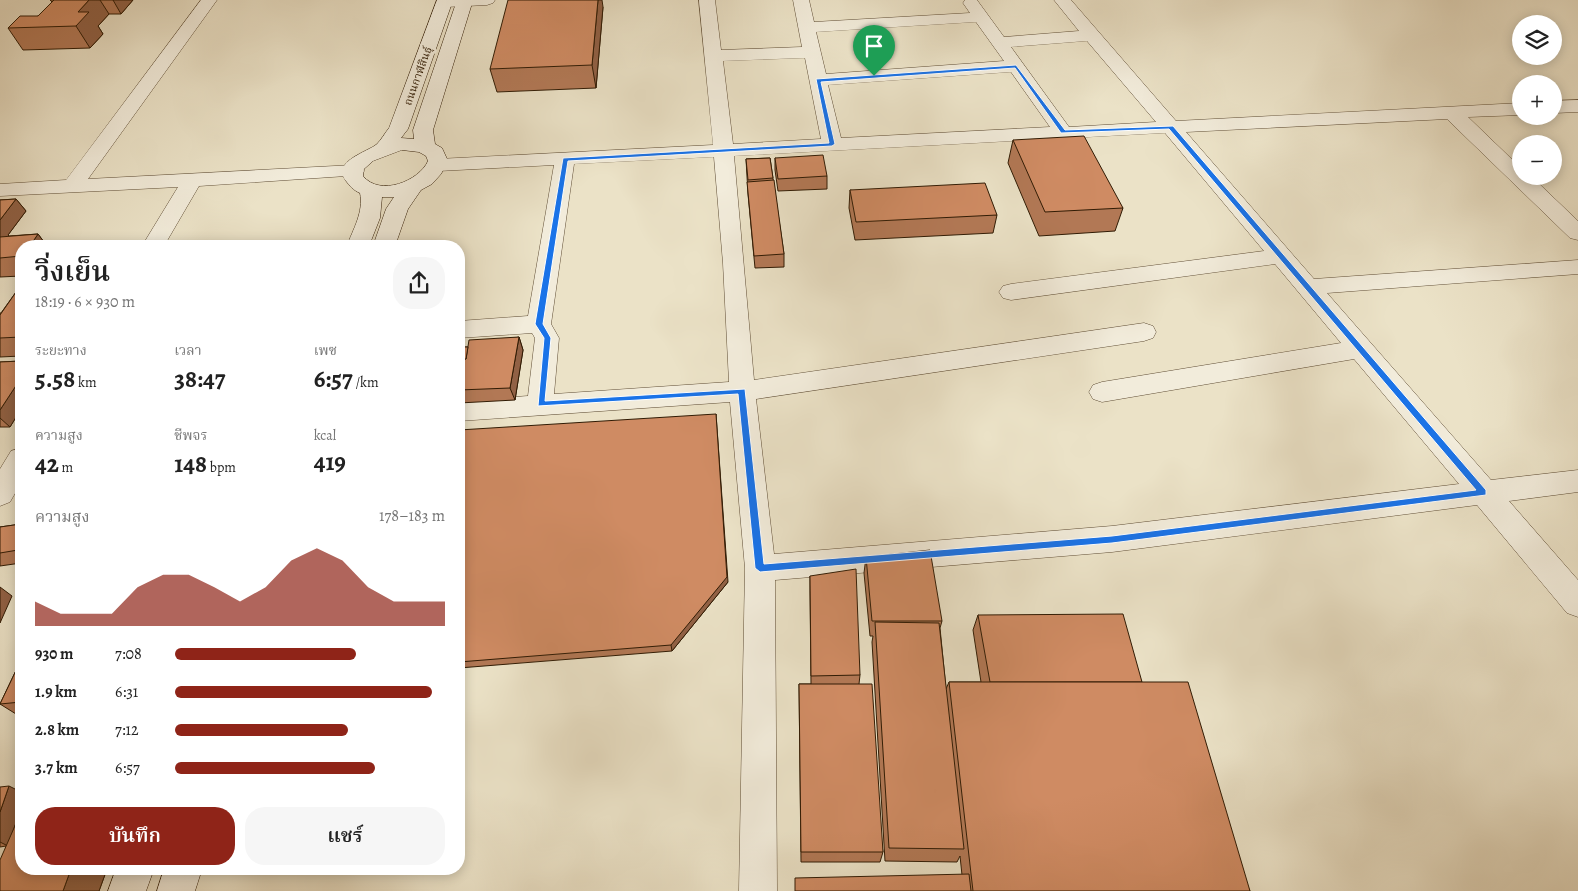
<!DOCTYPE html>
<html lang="th">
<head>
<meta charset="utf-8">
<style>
	:root { --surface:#fff; --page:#f6f6f6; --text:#222; --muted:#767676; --accent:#8f2418 }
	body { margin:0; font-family:Alegreya,"Noto Serif Thai",serif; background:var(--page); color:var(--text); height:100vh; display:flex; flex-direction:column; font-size:19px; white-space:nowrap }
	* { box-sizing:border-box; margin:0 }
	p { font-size:16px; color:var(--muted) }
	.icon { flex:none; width:28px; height:28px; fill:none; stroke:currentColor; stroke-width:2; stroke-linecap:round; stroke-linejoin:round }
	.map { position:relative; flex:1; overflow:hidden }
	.sheet { position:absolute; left:15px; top:240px; width:450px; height:635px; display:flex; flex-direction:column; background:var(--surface); border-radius:20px; box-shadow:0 2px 12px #0003 }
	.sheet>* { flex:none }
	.fabs { position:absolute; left:1512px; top:15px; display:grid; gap:10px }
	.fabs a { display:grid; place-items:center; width:50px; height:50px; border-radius:50%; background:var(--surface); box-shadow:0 2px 12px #0003; font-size:25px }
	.pin { position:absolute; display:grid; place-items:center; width:42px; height:42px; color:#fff; margin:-51px -21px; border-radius:50% 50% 50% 0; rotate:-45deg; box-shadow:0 0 5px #0007 }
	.pin .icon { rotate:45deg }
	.round { display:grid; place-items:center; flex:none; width:52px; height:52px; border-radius:20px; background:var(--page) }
	.summary { display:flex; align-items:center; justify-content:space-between; height:85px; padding:0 20px }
	h1 { font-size:28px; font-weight:600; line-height:38px }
	.figures { display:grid; grid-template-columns:repeat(3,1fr); gap:8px; height:85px; padding:5px 20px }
	.figures div { display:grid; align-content:center }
	.figures b { font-size:25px; font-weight:600 }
	.figures small { font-size:14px; font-weight:400 }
	.figures p { font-size:14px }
	.chart { height:140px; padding:10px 20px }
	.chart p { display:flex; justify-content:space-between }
	.chart svg { width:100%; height:90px; margin-top:5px; fill:var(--accent); opacity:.7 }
	.action { display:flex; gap:10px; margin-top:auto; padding:10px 20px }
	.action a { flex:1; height:58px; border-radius:20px; background:var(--accent); color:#fff; font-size:20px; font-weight:600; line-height:58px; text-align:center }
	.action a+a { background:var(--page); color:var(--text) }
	ul { padding:0 20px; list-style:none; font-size:16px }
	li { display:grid; grid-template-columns:80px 60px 1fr; align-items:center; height:38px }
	li i { height:12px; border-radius:6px; background:var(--accent) }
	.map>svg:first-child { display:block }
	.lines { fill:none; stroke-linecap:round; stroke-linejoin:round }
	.minor-casing { stroke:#5f4d35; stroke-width:1 }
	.secondary-casing { stroke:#301b04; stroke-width:1 }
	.minor { fill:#f2ecdb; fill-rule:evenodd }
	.secondary { fill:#f2ecdb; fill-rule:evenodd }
	.wall { fill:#b27855; stroke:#301b04 }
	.shaded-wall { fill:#916145; stroke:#301b04 }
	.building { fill:#cf8b63; stroke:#301b04 }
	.route { fill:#1a73e8; stroke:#fff; fill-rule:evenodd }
	.labels { text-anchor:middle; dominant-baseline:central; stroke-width:5; stroke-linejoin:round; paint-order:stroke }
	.far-street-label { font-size:11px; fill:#301b04; stroke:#f2ecdb }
</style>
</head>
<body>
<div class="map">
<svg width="1578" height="891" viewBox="0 0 1578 891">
	<rect width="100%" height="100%" fill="#ebe2c7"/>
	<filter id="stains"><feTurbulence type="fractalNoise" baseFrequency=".004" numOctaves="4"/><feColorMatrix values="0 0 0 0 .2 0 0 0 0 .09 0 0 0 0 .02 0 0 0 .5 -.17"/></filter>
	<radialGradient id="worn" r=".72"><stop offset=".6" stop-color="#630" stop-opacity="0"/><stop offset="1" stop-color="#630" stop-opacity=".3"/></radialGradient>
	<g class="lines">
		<!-- minor casing -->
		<g class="minor-casing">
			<g id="minor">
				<polygon points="201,0 217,0 88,179 354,165 361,167 364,171 361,175 199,186 164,246 142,246 178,187 0,196 0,184 66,180"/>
				<polygon points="438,0 495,0 493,3 487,5 445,7 439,5 437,2"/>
				<path d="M699 0H715L721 50 802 47 793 0H809L814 22 970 13 963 3 965 0H977L1004 37 1079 31 1054 0H1071L1176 121 1521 103V115L1468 117 1521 168V176H1531L1578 221V240L1570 238 1447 119 1186 132 1314 279 1578 260V274L1327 293 1491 480 1578 470V492L1509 501 1578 580V617L1567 613 1477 505 1112 552 775 580 777 891H739L745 568 730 402 459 421V401L528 396 535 338 532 333 459 338V321L528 316 554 165 438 171 431 169 428 165 431 161 438 159 713 145ZM976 22 1004 61 826 74 816 32ZM1087 41 1156 122 1069 127 1011 47ZM805 58 821 139 733 144 723 61ZM1011 72 1050 127 841 138 828 85ZM1165 133 1264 251 1011 284 1003 286 999 292 1003 298 1011 300 1275 264 1341 343 1102 382 1093 385 1089 392 1093 399 1102 402 1354 359 1459 484 1112 526 774 554 756 399 1144 341 1153 338 1156 332 1153 326 1144 323 754 380 734 156ZM714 157 723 263 729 382 554 394 559 338 551 324 574 164Z"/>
				<polygon points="1578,100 1578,112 1554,113 1554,101"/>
				<polygon points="21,448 21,483 10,502 0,506 0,469 11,451"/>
			</g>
		</g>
		<!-- secondary casing -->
		<g class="secondary-casing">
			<g id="secondary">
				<path d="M437 0H453L408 129 401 138 414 139 413 130 457 0H473L433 130 435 144 442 148 448 161 441 174 432 184 421 190 408 209 395 246H373L386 209 394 197H382L380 218 369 246H347C353 229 364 212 360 193 353 190 350 186 346 181 331 161 368 152 377 144 381 140 385 133 389 128ZM402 150 419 152 426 156 428 161C419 181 380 197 363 176L364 169 373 161Z"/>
				<polygon points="116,869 154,869 146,891 108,891"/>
				<polygon points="164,869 202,869 195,891 157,891"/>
			</g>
		</g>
		<!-- minor -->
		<use href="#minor" class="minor"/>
		<!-- secondary -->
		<use href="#secondary" class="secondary"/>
	</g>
	<!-- wall -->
	<g class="wall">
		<polygon points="50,0 133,0 121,14 109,14 98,26 103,34 90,48 23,50 8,28 38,16 52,2"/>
		<polygon points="603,7 596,88 497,92 490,69"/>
		<polygon points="1013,140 1123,208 1115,231 1039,236 1008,163"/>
		<polygon points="770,158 784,254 784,267 755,268 748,194 746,159"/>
		<polygon points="775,158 827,176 827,189 778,191 775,170"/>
		<polygon points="850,190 997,215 993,233 855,240 849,208"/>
		<polygon points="16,199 26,211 8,235 9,236 38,234 47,246 21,246 21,276 0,277 0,200"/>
		<polygon points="21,285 21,356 0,357 0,313 1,313"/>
		<polygon points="519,337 523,350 515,400 459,403 459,347 468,347"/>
		<polygon points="21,361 21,409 10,427 0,427 0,362"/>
		<polygon points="459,430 728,582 672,651 459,668"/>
		<polygon points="21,484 21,499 16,494"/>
		<polygon points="21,524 21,563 0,566 0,527"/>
		<polygon points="866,557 942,621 940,628 946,689 949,682 981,682 973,630 978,615 1142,682 1250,891 795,891 962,875 960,856 957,862 885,861 872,642 873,636 870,636 864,573"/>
		<polygon points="810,576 860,675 859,684 883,852 880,862 801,862 799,684 811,684 810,592"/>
		<polygon points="21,660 21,713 16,714 0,704"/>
		<polygon points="0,787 15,827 21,869 107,869 99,891 0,891 6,846 0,847"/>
	</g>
	<!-- shaded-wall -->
	<g class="shaded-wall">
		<polygon points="89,0 100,0 109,14 98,26 103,34 90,48 76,26 78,12"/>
		<polygon points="113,0 133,0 121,14"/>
		<polygon points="598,0 602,0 603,7 596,88 592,65"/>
		<polygon points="16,199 26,211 8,235 18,246 0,244 0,220"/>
		<polygon points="38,234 47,246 30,246"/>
		<polygon points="519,337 523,350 515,400 510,388"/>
		<polygon points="21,378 21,409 10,427 0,418 0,410"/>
		<polygon points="716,414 728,582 672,651 671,645"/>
		<polygon points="21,543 21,553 18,550"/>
		<polygon points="0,587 12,596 0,623"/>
		<polygon points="9,786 21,792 21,808 8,846 0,842 0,812"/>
		<polygon points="71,869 107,869 99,891 63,891"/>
	</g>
	<!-- building -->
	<g class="building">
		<polygon points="54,0 89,0 78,12 89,12 76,26 8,28 20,16 38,16"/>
		<polygon points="508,0 598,0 592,65 490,69"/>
		<polygon points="1084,136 1123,208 1045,212 1013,140"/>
		<polygon points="823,155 827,176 778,179 775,158"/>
		<polygon points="770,158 773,178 748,180 746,159"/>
		<polygon points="774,180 784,254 754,256 747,182"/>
		<polygon points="985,183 997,215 856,222 850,190"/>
		<polygon points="16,199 0,220 0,200"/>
		<polygon points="38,234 30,246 21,246 21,256 0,258 0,237"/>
		<polygon points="21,285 21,337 0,338 0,315"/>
		<polygon points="519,337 510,388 459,390 459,359 466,359 469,340"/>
		<polygon points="459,347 468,347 466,359 459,359"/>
		<polygon points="21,361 21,378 0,410 0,362"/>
		<polygon points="716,414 727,577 671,645 459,662 459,430"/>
		<polygon points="21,484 21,494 16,494"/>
		<polygon points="21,524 21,543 18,550 0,553 0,527"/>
		<polygon points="930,550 942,621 872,621 866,557"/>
		<polygon points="856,569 860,675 811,676 810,576"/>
		<polygon points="1123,614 1142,682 990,682 978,615"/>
		<polygon points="875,622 939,623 964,849 889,848"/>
		<polygon points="21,660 21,702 0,704"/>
		<polygon points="949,682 1188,682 1250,891 973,891"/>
		<polygon points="799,684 872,684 883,852 801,852"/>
		<polygon points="9,786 0,812 0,787"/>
		<polygon points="21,812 21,869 71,869 63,891 0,891 0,860"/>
		<polygon points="969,874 971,891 795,891 795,878"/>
	</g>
	<!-- route -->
	<path class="route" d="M1016 65 1065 130 1173 126 1486 490V495L1112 543 760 572 755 568 738 394 538 406 544 338 535 324 563 158 829 143 816 79ZM1015 68 1061 133 1169 129 1476 490 1112 536 764 564 745 389 545 401 551 338 543 324 568 161 832 146 835 144 821 82Z"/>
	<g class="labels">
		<!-- far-street labels -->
		<g class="far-street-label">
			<text transform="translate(418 76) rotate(-70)">ถนนกาฬสินธุ์</text>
		</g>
	</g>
	<rect width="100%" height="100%" filter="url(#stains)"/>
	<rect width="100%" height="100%" fill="url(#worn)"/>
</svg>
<div class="fabs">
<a><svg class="icon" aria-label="layers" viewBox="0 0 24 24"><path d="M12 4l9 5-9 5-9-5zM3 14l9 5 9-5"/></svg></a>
<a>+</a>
<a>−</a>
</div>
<div class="pin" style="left:874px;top:76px;background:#1e9e55"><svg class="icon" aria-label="arrive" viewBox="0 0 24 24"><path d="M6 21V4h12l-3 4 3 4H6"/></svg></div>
<section class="sheet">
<div class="summary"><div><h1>วิ่งเย็น</h1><p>18:19 · 6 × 930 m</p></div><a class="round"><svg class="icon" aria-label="share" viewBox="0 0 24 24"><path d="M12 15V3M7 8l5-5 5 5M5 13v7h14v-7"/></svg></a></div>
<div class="figures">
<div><p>ระยะทาง</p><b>5.58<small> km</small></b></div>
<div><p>เวลา</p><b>38:47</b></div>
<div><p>เพซ</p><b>6:57<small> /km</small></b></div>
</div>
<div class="figures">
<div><p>ความสูง</p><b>42<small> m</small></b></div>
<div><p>ชีพจร</p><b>148<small> bpm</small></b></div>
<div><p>kcal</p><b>419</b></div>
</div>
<div class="chart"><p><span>ความสูง</span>178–183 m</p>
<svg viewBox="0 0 160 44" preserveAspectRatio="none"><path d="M0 44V32L10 38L20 38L30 38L40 25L50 19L60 19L70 25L80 32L90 25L100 12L110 6L120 12L130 25L140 32L150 32L160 32V44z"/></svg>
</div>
<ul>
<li><b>930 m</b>7:08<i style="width:67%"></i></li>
<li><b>1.9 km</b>6:31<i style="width:95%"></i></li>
<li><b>2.8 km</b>7:12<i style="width:64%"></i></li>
<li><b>3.7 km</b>6:57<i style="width:74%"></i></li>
</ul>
<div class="action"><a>บันทึก</a><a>แชร์</a></div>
</section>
</div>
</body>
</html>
